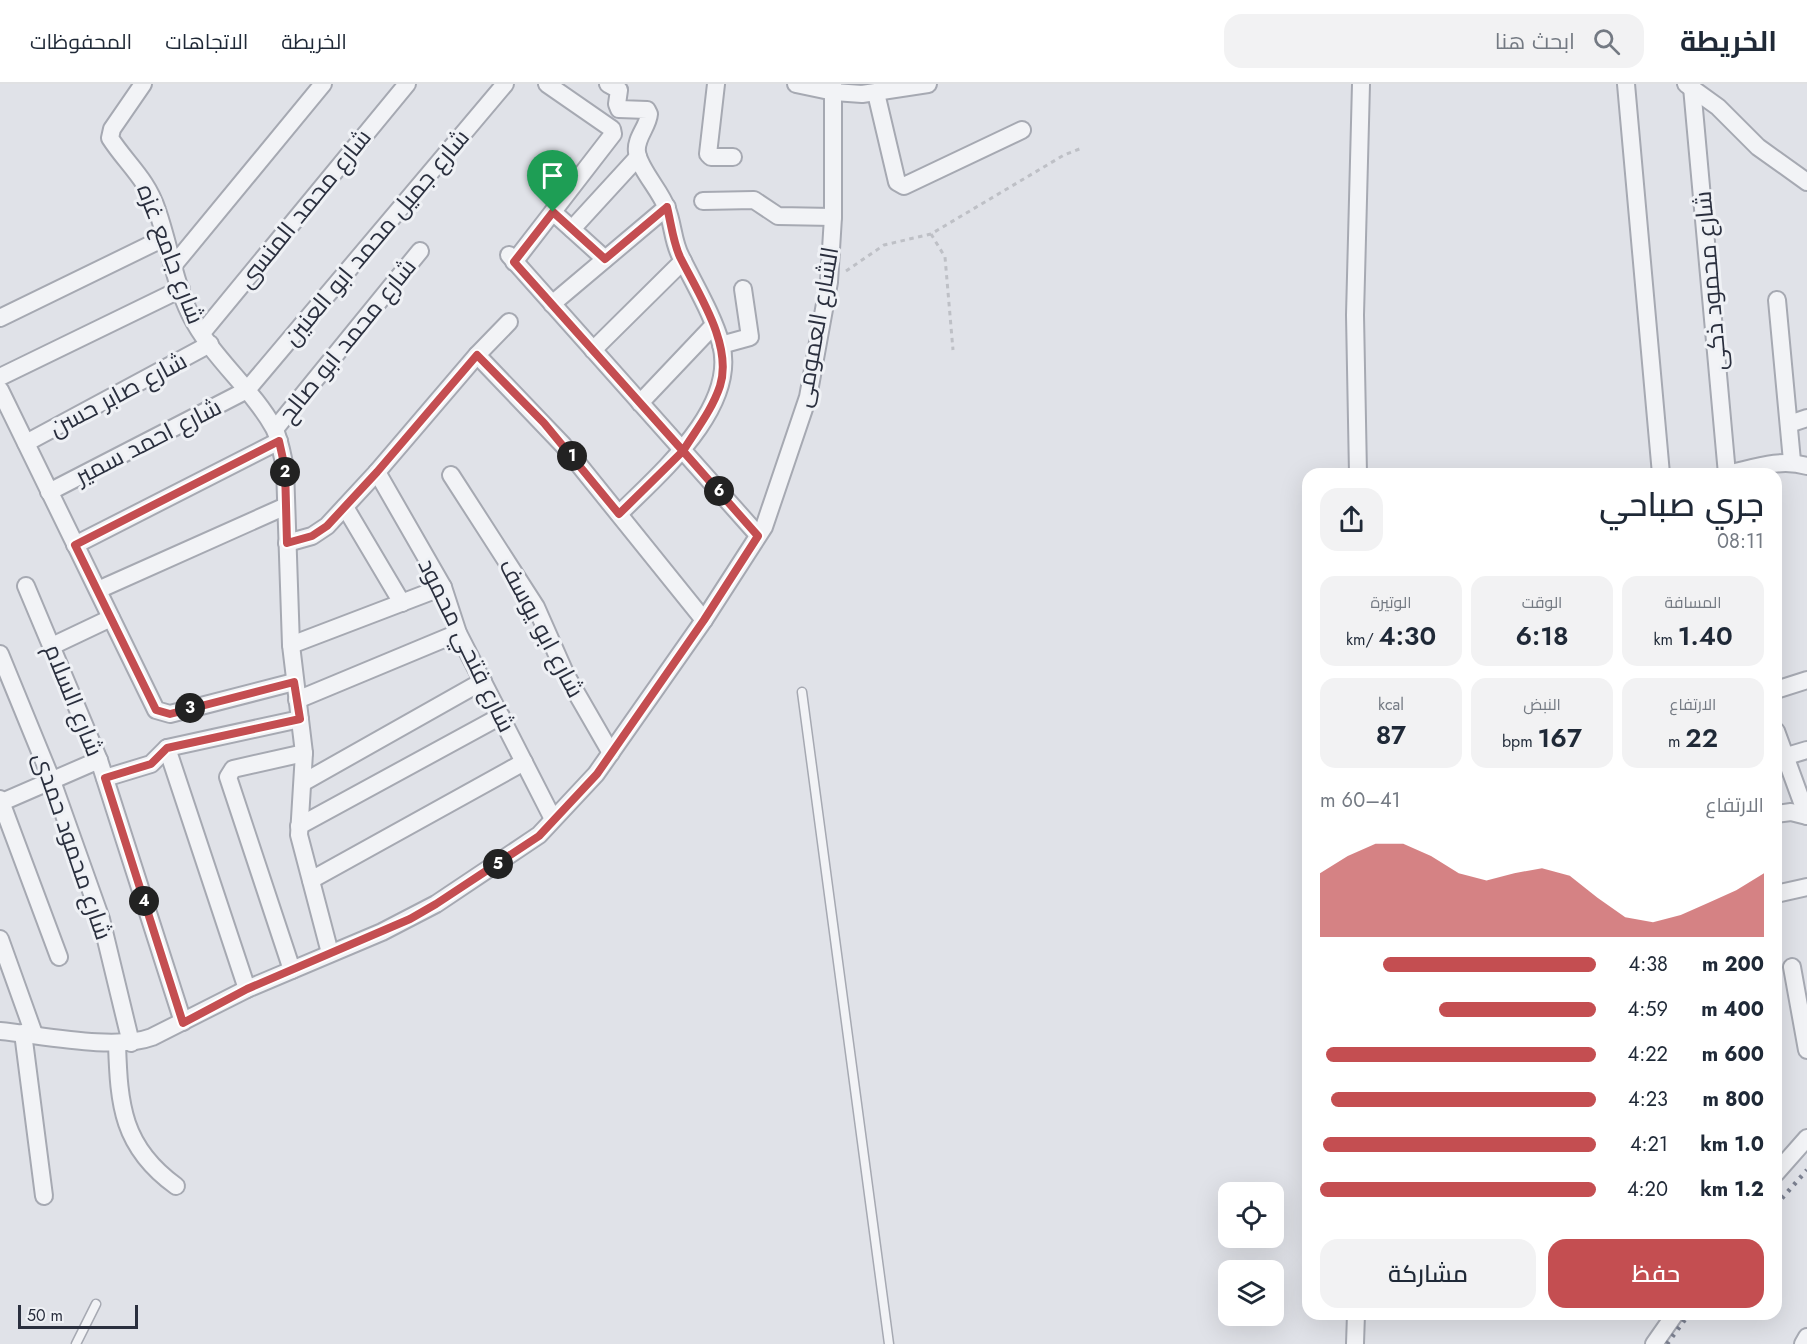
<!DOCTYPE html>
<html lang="ar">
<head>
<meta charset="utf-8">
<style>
	:root { --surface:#fff; --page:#f2f2f3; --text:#1f2937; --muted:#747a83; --line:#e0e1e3; --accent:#c44e51 }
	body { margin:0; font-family:Jost,Cairo,sans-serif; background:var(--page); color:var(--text); direction:rtl; height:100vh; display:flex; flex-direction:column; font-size:22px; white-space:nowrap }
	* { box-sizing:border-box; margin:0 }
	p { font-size:20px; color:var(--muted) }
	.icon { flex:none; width:33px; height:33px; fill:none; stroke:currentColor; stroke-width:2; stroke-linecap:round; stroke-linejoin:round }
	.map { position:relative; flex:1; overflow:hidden; direction:ltr }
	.details { position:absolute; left:1302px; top:384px; width:480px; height:852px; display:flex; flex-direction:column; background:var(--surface); border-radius:18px; box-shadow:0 6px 24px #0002; direction:rtl }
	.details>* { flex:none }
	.tools { position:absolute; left:1218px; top:1098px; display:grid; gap:12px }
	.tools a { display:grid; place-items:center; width:66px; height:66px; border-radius:12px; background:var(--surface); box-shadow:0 6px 24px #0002; font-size:30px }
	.scale { position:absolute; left:18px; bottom:15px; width:120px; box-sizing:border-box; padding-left:6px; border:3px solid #2a2f3e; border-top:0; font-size:16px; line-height:21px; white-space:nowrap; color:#2a2f3e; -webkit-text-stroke:4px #eff1f5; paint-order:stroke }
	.pin { position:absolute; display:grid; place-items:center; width:51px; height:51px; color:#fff; margin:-62px -26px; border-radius:50% 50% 50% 0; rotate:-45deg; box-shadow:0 0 6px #0007 }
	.pin .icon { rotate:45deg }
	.km { position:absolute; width:30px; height:30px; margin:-15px; border-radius:50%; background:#222; color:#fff; font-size:16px; line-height:30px; text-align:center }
	.round { display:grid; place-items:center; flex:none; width:63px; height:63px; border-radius:18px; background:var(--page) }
	.head { display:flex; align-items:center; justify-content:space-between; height:102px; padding:0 18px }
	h1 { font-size:33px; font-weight:600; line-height:45px }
	.stats { display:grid; grid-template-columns:repeat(3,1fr); gap:9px; height:102px; padding:6px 18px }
	.stats div { display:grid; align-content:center; border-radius:15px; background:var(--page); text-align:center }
	.stats b { font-size:26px; font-weight:600 }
	.stats small { font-size:16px; font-weight:400 }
	.stats p { font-size:16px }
	.chart { height:168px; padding:12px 18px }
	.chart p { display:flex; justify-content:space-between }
	.chart svg { width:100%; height:108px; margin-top:6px; fill:var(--accent); opacity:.7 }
	.action { display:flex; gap:12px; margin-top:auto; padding:12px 18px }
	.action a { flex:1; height:69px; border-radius:18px; background:var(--accent); color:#fff; font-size:24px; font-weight:600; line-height:69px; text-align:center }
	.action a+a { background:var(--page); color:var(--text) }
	ul { padding:0 18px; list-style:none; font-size:20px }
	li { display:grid; grid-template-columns:96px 72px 1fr; align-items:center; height:45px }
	li i { height:15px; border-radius:8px; background:var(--accent) }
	header { display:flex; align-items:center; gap:36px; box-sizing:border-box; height:84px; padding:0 30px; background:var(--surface); border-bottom:2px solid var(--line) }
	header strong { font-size:28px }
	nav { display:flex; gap:33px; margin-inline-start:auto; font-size:21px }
	.search { width:420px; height:54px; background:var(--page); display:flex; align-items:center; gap:15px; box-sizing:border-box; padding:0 21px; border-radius:18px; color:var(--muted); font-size:22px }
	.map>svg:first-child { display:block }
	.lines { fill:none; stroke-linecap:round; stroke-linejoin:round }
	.lane-casing { stroke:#a6a9b2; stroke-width:11 }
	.street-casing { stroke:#a6a9b2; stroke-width:20 }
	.path { stroke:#bec0c6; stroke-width:3; stroke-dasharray:4.5 4.5; stroke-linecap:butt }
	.lane { stroke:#f2f3f6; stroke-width:8 }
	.street { stroke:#f2f3f6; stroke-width:16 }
	.rail { stroke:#7b8090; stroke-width:4.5; stroke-dasharray:3 6; stroke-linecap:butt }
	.route-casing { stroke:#fff; stroke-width:12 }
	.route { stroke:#c44e51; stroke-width:8 }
	.labels { text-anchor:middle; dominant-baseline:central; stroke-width:6; stroke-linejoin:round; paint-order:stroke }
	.street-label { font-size:24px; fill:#2a2f3e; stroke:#eff1f5 }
</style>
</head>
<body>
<header>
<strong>الخريطة</strong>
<div class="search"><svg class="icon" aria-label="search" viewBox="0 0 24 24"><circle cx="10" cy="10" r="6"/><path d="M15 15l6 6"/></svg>ابحث هنا</div>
<nav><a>الخريطة</a><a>الاتجاهات</a><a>المحفوظات</a></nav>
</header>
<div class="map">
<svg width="1807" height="1260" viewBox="0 0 1807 1260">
	<rect width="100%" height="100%" fill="#e0e2e8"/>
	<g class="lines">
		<!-- lane casing -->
		<g class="lane-casing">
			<g id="lane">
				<polyline points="802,608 889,1260"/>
				<polyline points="76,1260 96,1220"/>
			</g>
		</g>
		<!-- street casing -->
		<g class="street-casing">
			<g id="street">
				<path d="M143 0 112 45 110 54C126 79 147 95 157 126 169 160 174 197 190 230 211 273 251 303 274 344 280 356 282 370 285 384L291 561 304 669 299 751 330 869"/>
				<path d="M608 0 619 6 617 20 619 25 647 26 649 30C648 43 635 54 637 68 639 85 661 107 667 125 673 140 673 159 681 173 694 200 713 231 721 260 738 324 659 390 619 430"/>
				<polyline points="716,0 708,70 711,73 733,73"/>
				<polyline points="796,0 834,8 862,10 928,0"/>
				<polyline points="1626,0 1661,390"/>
				<polyline points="1686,0 1718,23 1758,63 1807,98"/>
				<polyline points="1692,3 1727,390"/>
				<polyline points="876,9 897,98 904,102 1022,46"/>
				<polyline points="703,117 754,116 778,132 833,133"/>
				<polyline points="553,128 605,175"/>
				<polyline points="572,145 638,73"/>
				<polyline points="509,171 758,451"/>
				<polyline points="514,178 613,50 612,45 547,0"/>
				<polyline points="173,182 323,0"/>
				<polyline points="1777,216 1792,377"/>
				<polyline points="552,220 667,123"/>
				<polyline points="0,234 164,154"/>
				<polyline points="202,249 407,0"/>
				<polyline points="721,261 750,253 743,205"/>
				<polyline points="593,266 683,177"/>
				<polyline points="477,271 563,361 704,536"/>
				<polyline points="0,293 181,205"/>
				<polyline points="0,306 156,626 170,630 294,598"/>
				<polyline points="640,319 713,242"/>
				<polyline points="1789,340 1807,334"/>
				<polyline points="275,345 420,167"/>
				<polyline points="26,359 210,260"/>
				<polyline points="377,388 443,503 458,549 553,735"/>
				<polyline points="1358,390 1355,231 1361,0"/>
				<path d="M1728 390C1754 384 1780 374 1807 382"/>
				<polyline points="451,391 536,523 566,591 611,669"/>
				<polyline points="49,408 247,306 505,0"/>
				<polyline points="345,423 402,519"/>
				<polyline points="287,459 312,452 327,442 377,388 477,271 509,238"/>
				<polyline points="75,461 279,357"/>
				<polyline points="26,502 99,676 183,938"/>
				<polyline points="98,506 286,422"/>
				<polyline points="291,561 443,503"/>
				<polyline points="52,562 111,534"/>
				<polyline points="0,570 52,697 101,835 131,959"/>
				<polyline points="1776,606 1807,596"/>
				<polyline points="297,616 458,549"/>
				<polyline points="1776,647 1807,732"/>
				<polyline points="167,664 247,905"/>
				<polyline points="1777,675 1807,666"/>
				<polyline points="105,694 151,680 167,664 300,635"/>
				<polyline points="304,698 483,597"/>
				<polyline points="0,715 59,873"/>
				<polyline points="0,719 99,676"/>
				<polyline points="1776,730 1791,728 1807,732"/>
				<polyline points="299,742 501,632"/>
				<polyline points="311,796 524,678"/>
				<polyline points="1776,810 1807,803"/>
				<polyline points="0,855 34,950"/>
				<polyline points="1792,883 1807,966"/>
				<polyline points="292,886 228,693 233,685 304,669"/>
				<path d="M0 947C41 951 115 967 152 953L247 905 382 848 436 820 539 751 596 690 704 536 764 443 808 313 829 198 833 133V0"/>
				<polyline points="23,949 44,1112"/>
				<path d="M117 960C119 1021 122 1063 176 1102"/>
				<polyline points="1776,1089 1807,1054"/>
				<polyline points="1355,1260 1356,1230"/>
				<polyline points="1654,1260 1675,1230"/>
				<polyline points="1803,1260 1807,1253"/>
			</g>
		</g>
		<!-- path -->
		<g class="path">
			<polyline points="931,150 945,173 953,266"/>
			<polyline points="846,187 884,161 931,150 1064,71 1082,64"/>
		</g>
		<!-- lane -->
		<use href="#lane" class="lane"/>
		<!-- street -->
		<use href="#street" class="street"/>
		<!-- rail -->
		<g class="rail">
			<polyline points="1776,1121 1807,1086"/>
			<polyline points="1667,1260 1689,1230"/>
		</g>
	</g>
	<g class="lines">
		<!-- route casing -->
		<g class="route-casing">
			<path id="route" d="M553 128 514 178 683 367 619 430 544 339 477 271 377 388 327 442 312 452 287 459 285 384 279 357 75 461 156 626 170 630 294 598 300 635 167 664 151 680 105 694 183 939 247 905 410 835 436 820 539 752 597 690 704 536 758 452 683 367C696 346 712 326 720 302 733 261 698 209 680 173 673 158 671 139 667 123L605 175 553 128"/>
		</g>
		<!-- route -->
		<use href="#route" class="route"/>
	</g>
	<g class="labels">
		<!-- street labels -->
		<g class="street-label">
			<text transform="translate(304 124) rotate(-51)">شارع محمد المنسى</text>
			<text transform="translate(376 153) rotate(-50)">شارع جميل محمد ابو العنين</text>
			<text transform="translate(171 170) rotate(69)">شارع جامع غزه</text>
			<text transform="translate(1710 197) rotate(-95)">شارع محمود ذكى</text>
			<text transform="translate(816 243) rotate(-80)">الشارع العمومى</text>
			<text transform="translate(347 256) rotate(-51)">شارع محمد ابو صالح</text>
			<text transform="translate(118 310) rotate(-28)">شارع صابر حسن</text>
			<text transform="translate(148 357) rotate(-27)">شارع احمد سمير</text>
			<text transform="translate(542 544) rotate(62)">شارع ابو يوسف</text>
			<text transform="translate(467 561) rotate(64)">شارع فتحي محمود</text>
			<text transform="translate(74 616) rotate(68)">شارع السلام</text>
			<text transform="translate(73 762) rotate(71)">شارع محمود حمدى</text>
		</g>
	</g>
</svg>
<div class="tools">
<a><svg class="icon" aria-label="locate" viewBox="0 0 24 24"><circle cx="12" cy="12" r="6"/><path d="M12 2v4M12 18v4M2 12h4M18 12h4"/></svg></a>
<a><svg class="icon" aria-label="layers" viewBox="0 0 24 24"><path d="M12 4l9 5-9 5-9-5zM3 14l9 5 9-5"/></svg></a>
</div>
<div class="scale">50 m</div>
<div class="pin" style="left:553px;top:128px;background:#1e9e55"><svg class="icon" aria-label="arrive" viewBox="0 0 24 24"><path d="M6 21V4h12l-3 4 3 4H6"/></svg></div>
<b class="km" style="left:572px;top:372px">1</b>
<b class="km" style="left:285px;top:388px">2</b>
<b class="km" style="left:190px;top:624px">3</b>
<b class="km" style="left:144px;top:817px">4</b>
<b class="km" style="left:498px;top:780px">5</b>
<b class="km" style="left:719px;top:407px">6</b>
<section class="details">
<div class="head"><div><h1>جري صباحي</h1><p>08:11</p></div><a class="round"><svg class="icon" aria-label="share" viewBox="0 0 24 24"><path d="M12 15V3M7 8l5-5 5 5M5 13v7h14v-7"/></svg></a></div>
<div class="stats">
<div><p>المسافة</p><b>1.40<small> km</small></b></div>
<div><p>الوقت</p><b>6:18</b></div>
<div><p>الوتيرة</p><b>4:30<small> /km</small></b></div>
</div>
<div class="stats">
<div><p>الارتفاع</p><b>22<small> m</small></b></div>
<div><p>النبض</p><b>167<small> bpm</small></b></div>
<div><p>kcal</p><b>87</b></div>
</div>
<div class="chart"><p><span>الارتفاع</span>41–60 m</p>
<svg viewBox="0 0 160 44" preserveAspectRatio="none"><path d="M0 44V18L10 11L20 6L30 6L40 11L50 18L60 21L70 18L80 16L90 19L100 28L110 36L120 38L130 35L140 30L150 25L160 18V44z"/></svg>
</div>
<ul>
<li><b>200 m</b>4:38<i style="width:77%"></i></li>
<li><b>400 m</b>4:59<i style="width:57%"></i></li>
<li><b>600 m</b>4:22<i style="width:98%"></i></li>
<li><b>800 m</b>4:23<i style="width:96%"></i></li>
<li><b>1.0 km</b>4:21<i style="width:99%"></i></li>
<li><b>1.2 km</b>4:20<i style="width:100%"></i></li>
</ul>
<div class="action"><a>حفظ</a><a>مشاركة</a></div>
</section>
</div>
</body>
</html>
